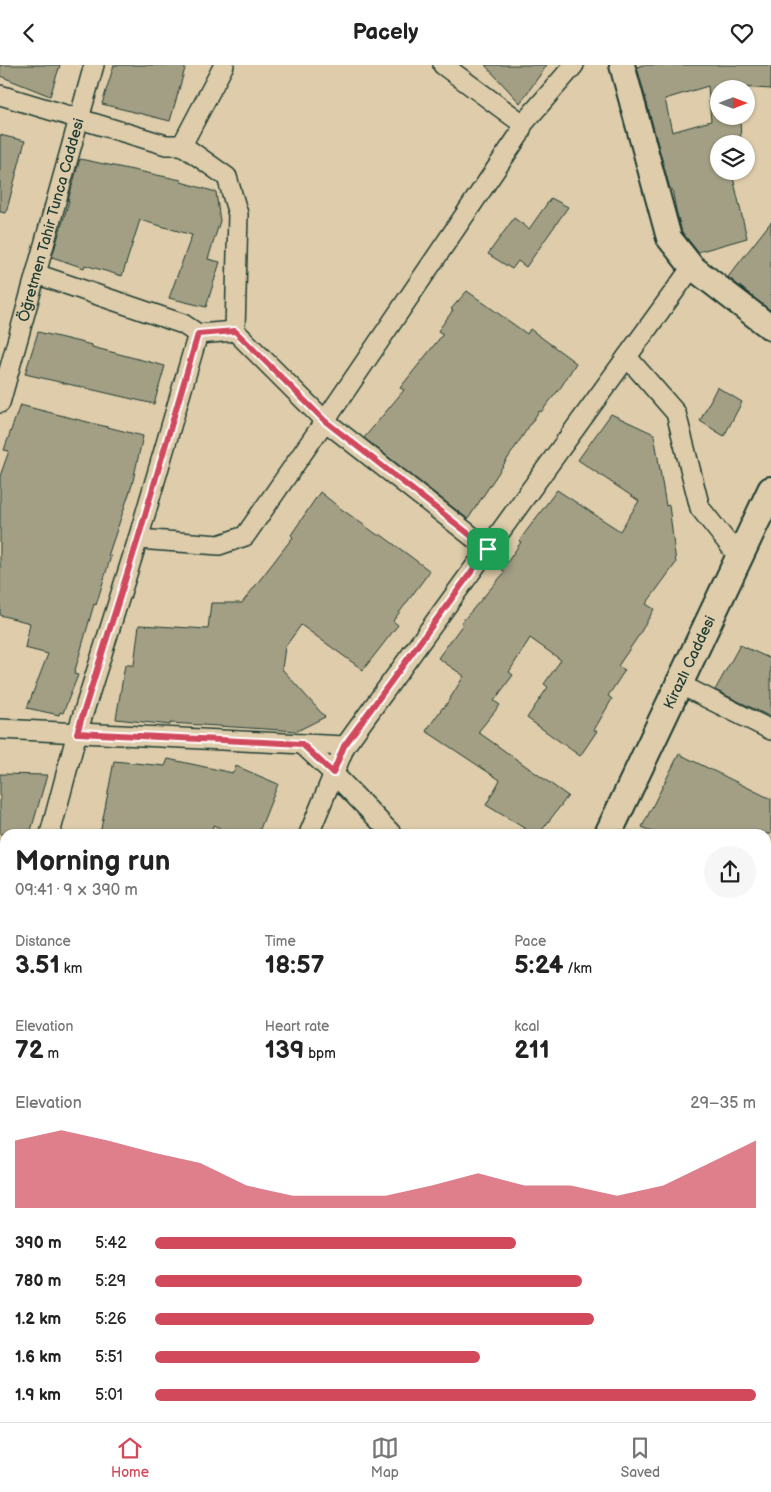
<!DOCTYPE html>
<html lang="en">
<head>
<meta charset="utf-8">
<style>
	:root { --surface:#fff; --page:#f6f6f6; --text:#222; --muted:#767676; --line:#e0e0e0; --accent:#d1495b }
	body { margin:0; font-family:"Balsamiq Sans",sans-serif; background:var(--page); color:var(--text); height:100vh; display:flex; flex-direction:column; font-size:19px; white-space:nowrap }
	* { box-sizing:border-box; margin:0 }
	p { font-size:16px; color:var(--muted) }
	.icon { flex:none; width:28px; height:28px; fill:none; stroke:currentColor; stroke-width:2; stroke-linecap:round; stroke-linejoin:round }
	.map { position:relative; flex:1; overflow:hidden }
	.panel { position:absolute; left:0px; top:764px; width:771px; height:594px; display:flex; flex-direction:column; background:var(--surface); border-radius:15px 15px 0 0; box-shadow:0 1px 4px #0004 }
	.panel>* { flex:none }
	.needle { width:32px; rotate:90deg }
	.buttons { position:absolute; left:710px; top:15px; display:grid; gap:10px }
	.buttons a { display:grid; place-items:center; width:45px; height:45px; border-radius:50%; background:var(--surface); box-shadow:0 1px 4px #0004; font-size:25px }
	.pin { position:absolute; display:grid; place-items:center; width:42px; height:42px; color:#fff; margin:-21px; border-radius:10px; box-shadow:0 2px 8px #0006 }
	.round { display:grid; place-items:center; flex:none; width:52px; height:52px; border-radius:26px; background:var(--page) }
	.summary { display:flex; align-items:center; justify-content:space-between; height:85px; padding:0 15px }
	h1 { font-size:28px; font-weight:600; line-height:38px }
	.metrics { display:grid; grid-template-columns:repeat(3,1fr); gap:8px; height:85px; padding:5px 15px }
	.metrics div { display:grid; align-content:center }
	.metrics b { font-size:25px; font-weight:600 }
	.metrics small { font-size:14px; font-weight:400 }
	.metrics p { font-size:14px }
	.chart { height:140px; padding:10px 15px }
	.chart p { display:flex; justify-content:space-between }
	.chart svg { width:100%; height:90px; margin-top:5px; fill:var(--accent); opacity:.7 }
	ul { padding:0 15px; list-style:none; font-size:16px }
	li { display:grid; grid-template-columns:80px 60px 1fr; align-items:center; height:38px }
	li i { height:12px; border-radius:6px; background:var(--accent) }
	header { display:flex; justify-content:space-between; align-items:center; height:65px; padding:0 15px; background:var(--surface); font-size:22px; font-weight:600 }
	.menu { display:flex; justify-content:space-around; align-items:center; height:70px; border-top:1px solid var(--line); background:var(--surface); font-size:14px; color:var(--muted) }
	.menu a { display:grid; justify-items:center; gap:2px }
	.menu .active { color:var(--accent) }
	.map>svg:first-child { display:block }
	.building { fill:#a39f85; stroke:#1f3d34; fill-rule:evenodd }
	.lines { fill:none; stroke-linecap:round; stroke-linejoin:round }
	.minor-casing { stroke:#1f3d34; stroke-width:22 }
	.tertiary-casing { stroke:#1f3d34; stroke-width:28 }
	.secondary-casing { stroke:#1f3d34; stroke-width:30 }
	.minor { stroke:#deccaa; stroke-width:19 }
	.tertiary { stroke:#deccaa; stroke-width:24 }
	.secondary { stroke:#deccaa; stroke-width:26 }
	.route-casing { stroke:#fff; stroke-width:10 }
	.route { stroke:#d1495b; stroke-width:6 }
	.labels { text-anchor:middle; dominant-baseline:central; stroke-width:4; stroke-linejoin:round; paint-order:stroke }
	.street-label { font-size:15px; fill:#1f3d34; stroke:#deccaa }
</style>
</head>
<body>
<header><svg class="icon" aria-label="back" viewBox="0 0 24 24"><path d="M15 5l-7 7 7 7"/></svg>Pacely<svg class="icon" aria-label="heart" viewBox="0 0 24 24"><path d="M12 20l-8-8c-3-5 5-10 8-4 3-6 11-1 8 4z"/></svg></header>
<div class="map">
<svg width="771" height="1357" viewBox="0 0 771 1357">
	<rect width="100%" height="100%" fill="#deccaa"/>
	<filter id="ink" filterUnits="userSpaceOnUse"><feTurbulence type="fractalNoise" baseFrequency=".02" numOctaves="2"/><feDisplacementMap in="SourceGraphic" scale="10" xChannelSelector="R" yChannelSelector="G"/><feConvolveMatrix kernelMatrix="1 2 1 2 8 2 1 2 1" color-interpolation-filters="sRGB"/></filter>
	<g filter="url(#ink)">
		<!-- building -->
		<g class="building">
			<polygon points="0,0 60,0 50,31 0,11"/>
			<polygon points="114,0 186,0 170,56 102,39"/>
			<polygon points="485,0 547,0 520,38"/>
			<path d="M642 0H771V24L739 22V24H719V51H740L741 79H719V106H740L732 108 747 173 698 187 682 167 676 145 672 124H670L637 2ZM708 21 711 56 672 67 665 34Z"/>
			<polygon points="0,70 25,76 6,148 0,147"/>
			<polygon points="80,94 181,115 181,117 216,127 220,156 208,194 220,197 206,242 169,233 192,170 140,155 122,211 85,200 84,203 52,192 69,136 68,135"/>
			<polygon points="551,133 568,142 526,202 518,196 512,204 488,189 514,153 529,164"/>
			<polygon points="771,157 771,246 728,212"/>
			<polygon points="467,226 527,269 530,264 576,298 561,322 541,347 539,346 468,454 364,373 404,325 400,323 443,269 438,266 453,245 451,244"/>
			<polygon points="38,267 92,280 92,282 165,301 154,339 25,309"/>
			<polygon points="717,322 742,337 724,371 700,356"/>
			<polygon points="20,340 143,371 132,420 108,491 111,491 96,540 94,539 74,609 78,610 63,648 60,647 59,650 27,643 48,589 25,583 30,558 0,550 0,411 9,386 4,385"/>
			<polygon points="611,349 654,369 666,441 669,440 676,498 646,539 654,544 639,570 618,601 625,605 608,631 612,634 594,665 597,666 580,691 527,653 548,622 544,619 561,595 530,573 509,607 513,610 494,636 500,640 478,667 568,731 539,769 534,769 486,740 500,715 426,666 443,642 444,643 464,611 438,593 463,559 461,558 505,507 502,505 521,477 519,476 557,425 620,466 639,436 578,395"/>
			<polygon points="320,427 340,443 379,471 380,469 430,506 393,556 398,560 363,605 301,560 285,582 282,604 325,652 297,666 170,658 170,660 116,654 125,600 134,600 139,560 208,564 211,538 242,538 293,472 291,470"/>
			<polygon points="740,580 771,594 771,652 715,625"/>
			<polygon points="679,689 771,734 771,769 656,769 642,762"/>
			<polygon points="168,694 233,708 236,701 278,719 258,769 234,769 213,760 211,769 100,769 114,696 165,701"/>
			<polygon points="0,709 47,710 30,769 0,769"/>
		</g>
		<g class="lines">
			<!-- minor casing -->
			<g class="minor-casing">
				<g id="minor">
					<polyline points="443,0 523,59"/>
					<polyline points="0,30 166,80 182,80 227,112 238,149 235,266 325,356 488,484"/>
					<polyline points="182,80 224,0"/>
					<polyline points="36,209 183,259 198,269 235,266"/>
					<polyline points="627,292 676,348 700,443 739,492"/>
					<path id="s1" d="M0 338 94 0"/>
					<polyline points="138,474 219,480 245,471 325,356 519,70 523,59 574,0"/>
					<polyline points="679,619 771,665"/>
					<polyline points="0,664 345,681"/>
					<polyline points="302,679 333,708 392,769"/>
					<polyline points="50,769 77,668 138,474 198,269"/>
					<polyline points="309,769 345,681 692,202"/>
					<polyline points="766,961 771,952"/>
					<polyline points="0,968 5,955"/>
					<polyline points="0,1092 5,1095"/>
					<polyline points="0,1294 5,1296"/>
					<polyline points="137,1352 147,1357"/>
					<polyline points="171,1357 172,1352"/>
					<polyline points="581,1357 583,1352"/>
				</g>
			</g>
			<!-- tertiary casing -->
			<g class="tertiary-casing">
				<polyline id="tertiary" points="622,0 669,173 692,202 771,263"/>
			</g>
			<!-- secondary casing -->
			<g class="secondary-casing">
				<g id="secondary">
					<path id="s2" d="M608 769 771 425"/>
					<polyline points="328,1357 330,1352"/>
				</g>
			</g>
			<!-- minor -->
			<use href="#minor" class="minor"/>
			<!-- tertiary -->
			<use href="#tertiary" class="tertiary"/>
			<!-- secondary -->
			<use href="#secondary" class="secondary"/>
		</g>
	</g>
	<g class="lines" filter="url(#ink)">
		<!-- route casing -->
		<g class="route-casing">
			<polygon id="route" points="235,266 325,356 488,484 344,681 333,708 302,679 77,668 138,474 198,269"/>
		</g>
		<!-- route -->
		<use href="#route" class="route"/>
	</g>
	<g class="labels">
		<!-- street labels -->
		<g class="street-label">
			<text stroke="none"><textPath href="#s1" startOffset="190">Öğretmen Tahir Tunca Caddesi</textPath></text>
			<text stroke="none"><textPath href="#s2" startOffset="190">Kirazlı Caddesi</textPath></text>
		</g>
	</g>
</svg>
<div class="buttons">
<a><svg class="needle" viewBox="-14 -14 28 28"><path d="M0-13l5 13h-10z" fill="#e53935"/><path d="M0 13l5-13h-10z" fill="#767676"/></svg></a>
<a><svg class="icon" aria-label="layers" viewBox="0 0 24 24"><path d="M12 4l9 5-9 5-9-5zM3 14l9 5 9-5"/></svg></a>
</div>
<div class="pin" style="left:488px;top:484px;background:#1e9e55"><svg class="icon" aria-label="arrive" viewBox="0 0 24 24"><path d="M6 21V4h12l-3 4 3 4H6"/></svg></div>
<section class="panel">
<div class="summary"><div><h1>Morning run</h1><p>09:41 · 9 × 390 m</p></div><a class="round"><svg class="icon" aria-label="share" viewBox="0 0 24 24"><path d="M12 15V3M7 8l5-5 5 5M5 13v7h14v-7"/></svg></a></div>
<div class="metrics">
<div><p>Distance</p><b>3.51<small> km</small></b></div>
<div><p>Time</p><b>18:57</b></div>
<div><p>Pace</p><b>5:24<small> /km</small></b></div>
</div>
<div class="metrics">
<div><p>Elevation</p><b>72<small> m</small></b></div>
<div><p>Heart rate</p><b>139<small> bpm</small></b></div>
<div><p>kcal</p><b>211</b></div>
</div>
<div class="chart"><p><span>Elevation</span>29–35 m</p>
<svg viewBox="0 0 160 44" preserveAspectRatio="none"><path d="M0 44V11L10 6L20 11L30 17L40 22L50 33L60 38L70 38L80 38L90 33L100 27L110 33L120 33L130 38L140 33L150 22L160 11V44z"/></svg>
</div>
<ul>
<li><b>390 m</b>5:42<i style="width:60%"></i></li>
<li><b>780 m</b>5:29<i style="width:71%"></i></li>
<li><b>1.2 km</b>5:26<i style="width:73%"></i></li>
<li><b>1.6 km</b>5:51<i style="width:54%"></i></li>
<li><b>1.9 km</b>5:01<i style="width:100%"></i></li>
</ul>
</section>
</div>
<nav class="menu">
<a class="active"><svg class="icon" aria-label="home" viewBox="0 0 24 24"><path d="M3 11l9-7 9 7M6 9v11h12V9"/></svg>Home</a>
<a><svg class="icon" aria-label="map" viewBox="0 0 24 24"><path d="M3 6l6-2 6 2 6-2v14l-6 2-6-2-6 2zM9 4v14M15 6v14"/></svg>Map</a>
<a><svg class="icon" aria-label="saved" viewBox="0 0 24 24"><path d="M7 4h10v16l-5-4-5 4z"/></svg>Saved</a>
</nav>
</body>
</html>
